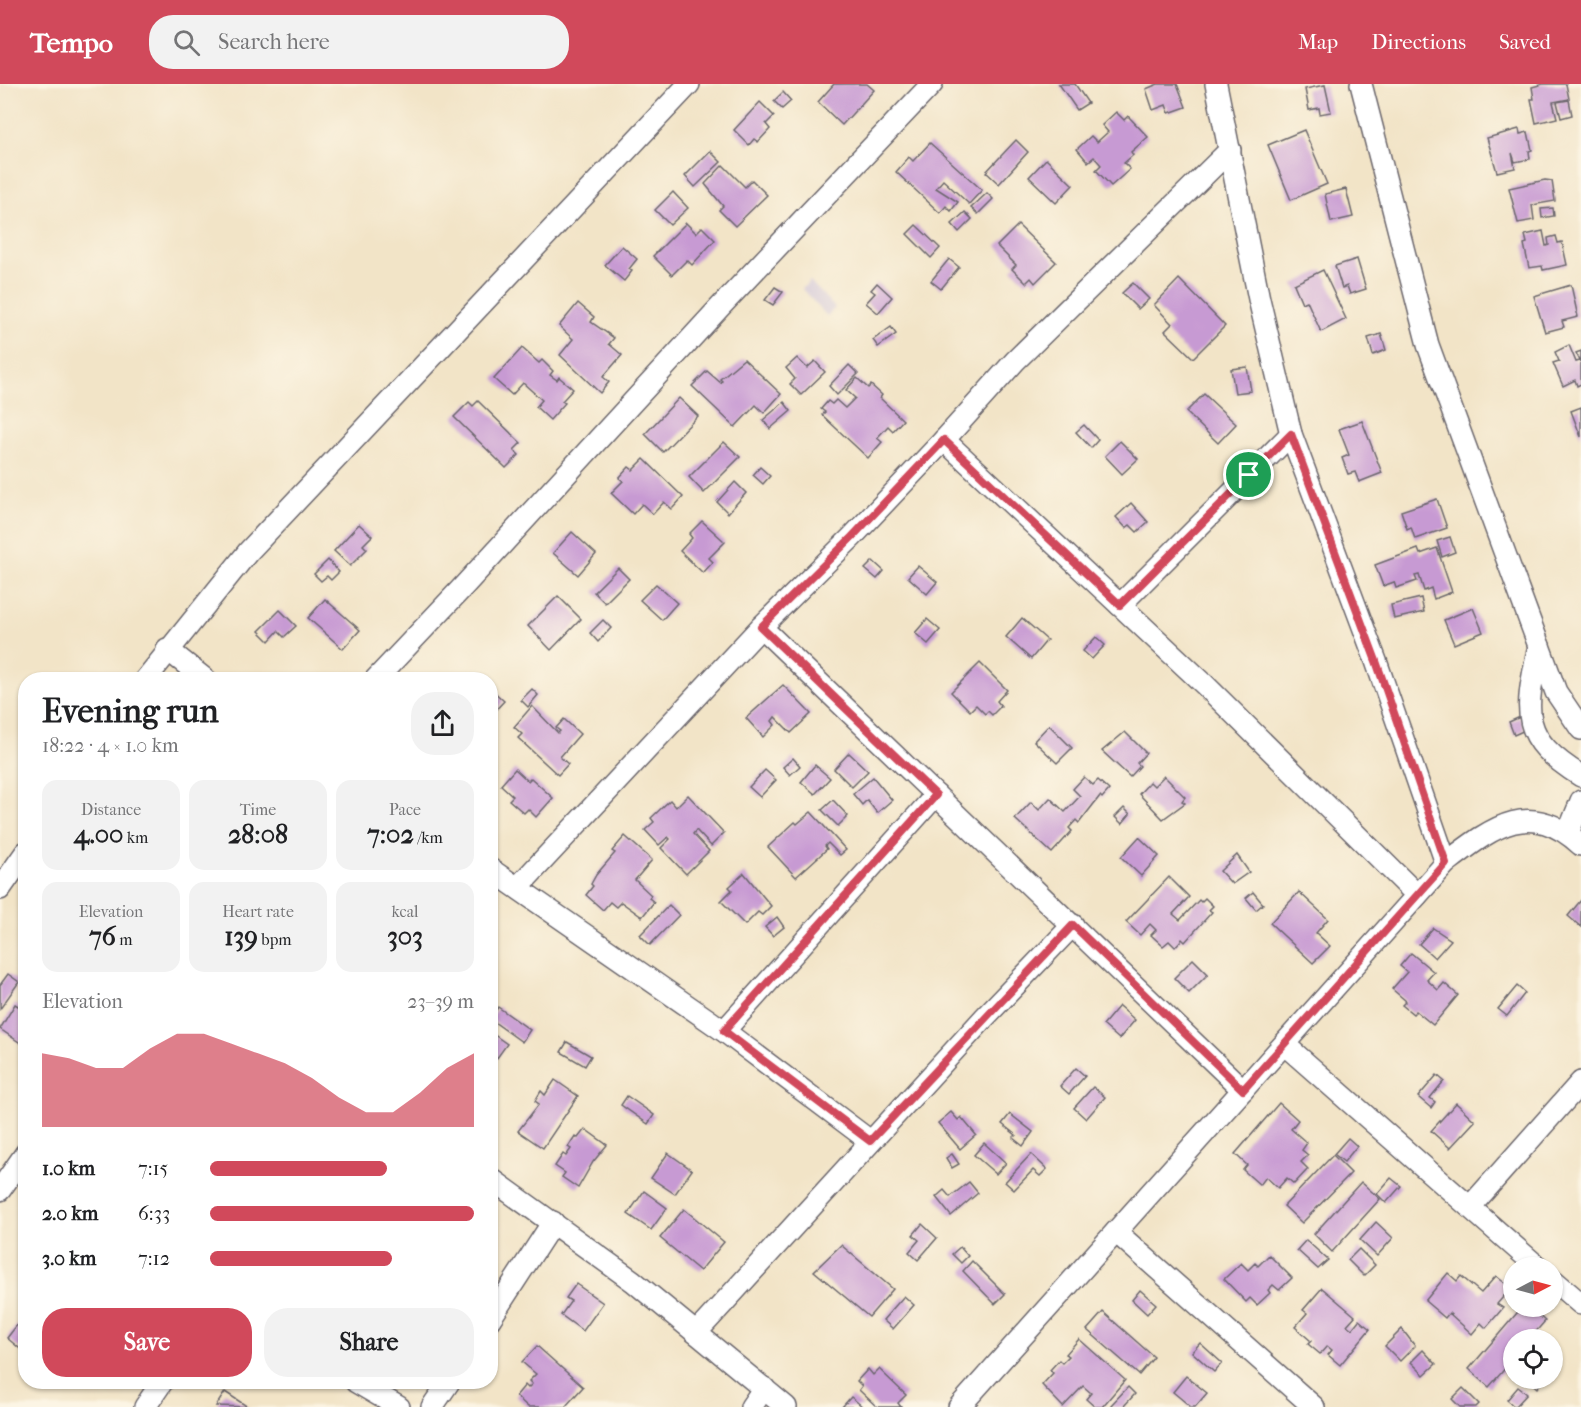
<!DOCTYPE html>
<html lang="en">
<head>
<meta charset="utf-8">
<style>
	:root { --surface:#fff; --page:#f2f2f2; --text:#202124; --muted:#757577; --accent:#d1495b }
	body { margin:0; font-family:"IM FELL French Canon",serif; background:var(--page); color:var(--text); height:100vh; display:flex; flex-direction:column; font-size:22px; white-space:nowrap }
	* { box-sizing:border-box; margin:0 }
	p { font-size:20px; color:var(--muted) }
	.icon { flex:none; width:33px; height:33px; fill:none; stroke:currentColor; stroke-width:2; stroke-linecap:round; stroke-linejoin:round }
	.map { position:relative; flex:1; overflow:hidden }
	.side { position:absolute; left:18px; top:588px; width:480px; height:717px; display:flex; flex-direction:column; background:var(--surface); border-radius:24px; box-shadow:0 2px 4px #0004 }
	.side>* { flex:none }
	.needle { width:39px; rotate:84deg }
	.controls { position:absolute; left:1503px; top:1173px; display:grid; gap:12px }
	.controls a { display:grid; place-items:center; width:60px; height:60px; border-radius:50%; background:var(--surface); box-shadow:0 2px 4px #0004; font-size:30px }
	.pin { position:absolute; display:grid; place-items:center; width:51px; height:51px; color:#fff; margin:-26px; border:3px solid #fff; border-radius:50%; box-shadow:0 2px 6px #0007 }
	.round { display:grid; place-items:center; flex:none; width:63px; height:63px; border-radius:24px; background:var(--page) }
	.headline { display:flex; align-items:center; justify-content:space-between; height:102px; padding:0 24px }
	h1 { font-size:33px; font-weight:800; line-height:45px }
	.stats { display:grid; grid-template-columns:repeat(3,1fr); gap:9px; height:102px; padding:6px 24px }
	.stats div { display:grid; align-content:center; border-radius:15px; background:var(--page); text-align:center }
	.stats b { font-size:26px; font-weight:800 }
	.stats small { font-size:16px; font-weight:400 }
	.stats p { font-size:16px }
	.chart { height:168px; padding:12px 24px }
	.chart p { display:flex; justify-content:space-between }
	.chart svg { width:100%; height:108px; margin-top:6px; fill:var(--accent); opacity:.7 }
	.action { display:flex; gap:12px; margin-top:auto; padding:12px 24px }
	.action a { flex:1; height:69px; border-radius:24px; background:var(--accent); color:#fff; font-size:24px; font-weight:800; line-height:69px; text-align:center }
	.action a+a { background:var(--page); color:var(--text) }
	ul { padding:0 24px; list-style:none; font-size:20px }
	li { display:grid; grid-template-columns:96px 72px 1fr; align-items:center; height:45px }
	li i { height:15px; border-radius:8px; background:var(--accent) }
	header { display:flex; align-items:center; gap:36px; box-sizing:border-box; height:84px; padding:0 30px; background:var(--accent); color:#fff }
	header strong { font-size:28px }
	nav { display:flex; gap:33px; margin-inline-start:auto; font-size:21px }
	.search { width:420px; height:54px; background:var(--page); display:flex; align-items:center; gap:15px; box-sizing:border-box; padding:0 21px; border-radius:24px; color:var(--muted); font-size:22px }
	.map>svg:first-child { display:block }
	.industrial { fill:#cbbfd5 }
	.building { fill:#c79ad3 }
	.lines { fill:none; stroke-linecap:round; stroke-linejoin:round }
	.minor-casing { stroke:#6b666c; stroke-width:24 }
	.minor { stroke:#fff; stroke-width:21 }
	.route-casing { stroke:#fff; stroke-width:12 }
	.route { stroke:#d1495b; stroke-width:8 }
</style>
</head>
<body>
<header>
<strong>Tempo</strong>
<div class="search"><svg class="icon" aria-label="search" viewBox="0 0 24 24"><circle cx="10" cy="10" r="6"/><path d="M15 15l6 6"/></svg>Search here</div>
<nav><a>Map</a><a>Directions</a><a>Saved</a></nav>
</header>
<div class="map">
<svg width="1581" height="1323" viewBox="0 0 1581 1323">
	<rect width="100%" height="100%" fill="#fcf5e5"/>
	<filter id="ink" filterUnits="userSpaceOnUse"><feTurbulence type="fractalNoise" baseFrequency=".0167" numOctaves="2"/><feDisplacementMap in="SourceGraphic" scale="12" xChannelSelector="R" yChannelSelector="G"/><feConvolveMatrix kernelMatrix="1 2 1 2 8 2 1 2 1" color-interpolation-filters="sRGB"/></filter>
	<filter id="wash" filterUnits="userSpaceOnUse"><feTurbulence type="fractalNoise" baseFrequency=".008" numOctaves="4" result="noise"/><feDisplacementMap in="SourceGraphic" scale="24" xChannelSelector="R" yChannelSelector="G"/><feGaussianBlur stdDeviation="1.35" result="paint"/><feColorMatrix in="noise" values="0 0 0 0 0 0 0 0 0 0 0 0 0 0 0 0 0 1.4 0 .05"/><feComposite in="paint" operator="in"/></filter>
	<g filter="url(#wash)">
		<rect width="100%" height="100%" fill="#f2e4c7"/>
		<!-- industrial -->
		<polygon class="industrial" points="810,197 835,224 827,232 802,205"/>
		<g id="blocks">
			<!-- building -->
			<g class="building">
				<polygon points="834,0 867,0 874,6 842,41 818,18"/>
				<polygon points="1059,0 1075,0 1088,19 1077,26"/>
				<polygon points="1158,0 1177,0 1186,23 1169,29 1166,21 1153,26 1146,5"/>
				<polygon points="1543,0 1566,0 1569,15 1553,18 1557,34 1536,39 1531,15 1534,15 1532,3"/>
				<polygon points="1325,1 1331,28 1320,30 1319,24 1309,26 1305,5"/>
				<polygon points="783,8 791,17 782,25 774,17"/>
				<polygon points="1569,16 1572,31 1561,34 1557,18"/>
				<polygon points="760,18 774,32 766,40 770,45 758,58 754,55 749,61 734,46"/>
				<polygon points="1116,28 1124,36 1128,32 1148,53 1131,68 1133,71 1124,79 1130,85 1111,102 1096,86 1101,81 1094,73 1088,78 1077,65 1091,52 1097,58 1108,48 1102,41"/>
				<polygon points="1519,45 1520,50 1528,48 1532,66 1529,67 1530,75 1515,78 1512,69 1515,84 1497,88 1487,54"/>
				<polygon points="1304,46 1327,100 1291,116 1268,61"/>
				<polygon points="1016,56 1028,68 999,100 986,88"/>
				<polygon points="930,59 982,106 969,120 943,96 936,104 958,118 951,127 946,122 940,129 896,88 909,73 913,77"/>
				<polygon points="710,67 721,78 695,103 685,92"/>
				<polygon points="1046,75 1073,101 1056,119 1029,93"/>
				<polygon points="723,81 745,103 752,96 767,111 735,142 719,126 723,122 705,100"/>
				<polygon points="1545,96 1552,97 1555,117 1532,121 1534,136 1518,139 1509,104"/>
				<polygon points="1346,105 1353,133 1331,138 1325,110"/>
				<polygon points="673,108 688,124 670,141 655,126"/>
				<polygon points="987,109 993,115 978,130 971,124"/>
				<polygon points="1553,124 1554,132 1542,134 1541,125"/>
				<polygon points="965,128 972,135 959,148 952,140"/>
				<polygon points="686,139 696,149 702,143 715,156 692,181 687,176 672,191 653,172"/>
				<polygon points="916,141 940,164 931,174 907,150"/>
				<polygon points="1018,141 1056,178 1035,199 1031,194 1026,199 1012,185 1016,181 997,162"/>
				<polygon points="1543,147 1546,162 1549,161 1548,154 1556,152 1558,159 1562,158 1567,181 1543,186 1542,182 1529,184 1524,160 1527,159 1525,151"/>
				<polygon points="622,162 637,175 629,185 632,187 624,197 605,181"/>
				<polygon points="949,175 959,183 941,205 931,197"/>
				<polygon points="1357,175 1366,205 1350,210 1347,202 1342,204 1335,182"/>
				<polygon points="1323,186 1346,235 1321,248 1307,217 1302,219 1294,200"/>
				<polygon points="1179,195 1225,242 1193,274 1165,247 1172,240 1154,221"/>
				<polygon points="877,199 892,213 878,229 866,219 875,209 871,206"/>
				<polygon points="1133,199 1149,215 1138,225 1122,209"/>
				<polygon points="1571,201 1578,233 1562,237 1564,243 1545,248 1534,212"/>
				<polygon points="775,203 783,208 773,221 765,216"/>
				<polygon points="578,219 594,233 591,238 614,254 609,260 622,271 603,293 609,298 600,309 560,271 573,255 559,242"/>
				<polygon points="891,243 896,250 878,263 873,256"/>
				<polygon points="1381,250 1386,266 1373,271 1368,254"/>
				<polygon points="1569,261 1576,278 1580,277 1576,269 1581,267 1581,300 1577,302 1575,296 1563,302 1553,279 1559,277 1555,268"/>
				<polygon points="522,264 539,279 542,276 553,287 550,291 557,296 559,293 573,305 562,317 565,319 550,336 536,323 542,316 523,299 512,311 494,295"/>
				<polygon points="797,274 807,284 815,277 825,288 801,311 790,300 795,295 786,284"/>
				<polygon points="744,275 781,310 764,329 756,321 735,343 692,302 707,287 721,299 722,297 720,295"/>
				<polygon points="849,281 858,290 837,311 829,302"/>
				<polygon points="1247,283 1251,307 1235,309 1231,285"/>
				<polygon points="857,294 868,304 871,301 882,311 880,314 903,336 893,347 888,342 877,354 882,358 868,374 822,331 825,328 821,325 828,317 832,320 836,316 845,324 855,314 846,306"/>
				<polygon points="1204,310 1236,340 1218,359 1186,328"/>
				<polygon points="679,314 698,332 663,368 645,350"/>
				<polygon points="478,317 521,359 514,366 519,371 506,384 454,333 469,318 473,322"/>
				<polygon points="784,318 791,327 770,345 763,336"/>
				<polygon points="1581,323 1581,353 1571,327"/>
				<polygon points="1362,337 1382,389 1359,398 1355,388 1348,390 1342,374 1349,371 1339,345"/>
				<polygon points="1084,341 1098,356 1091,364 1076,348"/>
				<polygon points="1120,357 1138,375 1122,390 1105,372"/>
				<polygon points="724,358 740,373 704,409 689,393"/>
				<polygon points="644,375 683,413 672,425 664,418 653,430 642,420 633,430 611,409 623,397 619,394 629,383 633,386"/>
				<polygon points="760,383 770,392 763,400 753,391"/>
				<polygon points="735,398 746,409 728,429 717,418"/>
				<polygon points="1437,415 1447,444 1415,455 1411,443 1407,445 1401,427"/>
				<polygon points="1131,419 1148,438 1137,448 1130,441 1126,444 1116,433"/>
				<polygon points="702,437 725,458 709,474 713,478 703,489 680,467 692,454 689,450"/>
				<polygon points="359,440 372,452 363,461 367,465 350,482 334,467"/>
				<polygon points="572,448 596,470 578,491 553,469"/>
				<polygon points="1450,453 1455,468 1442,473 1437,457"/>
				<polygon points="1437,464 1452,508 1434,515 1431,504 1424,507 1419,491 1415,492 1417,497 1396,504 1394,498 1383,502 1375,481 1418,465 1420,470"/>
				<polygon points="328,476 339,488 331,496 327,492 321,497 314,490"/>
				<polygon points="873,477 884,487 877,495 865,485"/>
				<polygon points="918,482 937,498 927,510 908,493"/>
				<polygon points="618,484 629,495 605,519 594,508"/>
				<polygon points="656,500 677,519 662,536 640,516"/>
				<polygon points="558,512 581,535 551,566 528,542"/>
				<polygon points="1421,514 1424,528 1394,535 1391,521"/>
				<polygon points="325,515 360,546 343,565 308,534"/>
				<polygon points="1473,524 1483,548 1454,560 1444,536"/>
				<polygon points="280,526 296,542 284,553 278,547 269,557 259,547"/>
				<polygon points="1022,534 1047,556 1031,575 1006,553"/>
				<polygon points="927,535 940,546 928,560 915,549"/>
				<polygon points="603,536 611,544 598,558 590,549"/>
				<polygon points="1096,553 1105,561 1092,575 1083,567"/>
				<polygon points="980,579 1007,606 997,617 1001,622 992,631 988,627 985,630 976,621 970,627 951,608"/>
				<polygon points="783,601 811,630 791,649 775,633 772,637 775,641 763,653 746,634"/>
				<polygon points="490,604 504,617 490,632"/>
				<polygon points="532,605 538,611 528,623 521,616"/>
				<polygon points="532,622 558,649 560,647 556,644 564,635 580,650 560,673 568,680 558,691 518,654 522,650 514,643"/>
				<polygon points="1520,633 1525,646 1514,651 1509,638"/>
				<polygon points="1049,641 1072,664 1057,679 1034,657"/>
				<polygon points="1125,648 1146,669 1137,679 1140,682 1130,693 1102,667"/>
				<polygon points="849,669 868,687 852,703 834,685"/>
				<polygon points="793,674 800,682 790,691 783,683"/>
				<polygon points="815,681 830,694 815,710 801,698"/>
				<polygon points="515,685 528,697 531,694 553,714 536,733 528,725 524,729 509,716 513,712 501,701"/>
				<polygon points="765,686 776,696 760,713 749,703"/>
				<polygon points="1164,692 1185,713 1182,717 1185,719 1163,735 1139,710 1150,698 1154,702"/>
				<polygon points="873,693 892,716 877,729 867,716 862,721 853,710"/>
				<polygon points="1084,693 1093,701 1098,696 1109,706 1102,714 1100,712 1079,739 1076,736 1069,744 1072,747 1052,769 1015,735 1031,718 1039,726 1050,714 1065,728 1080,712 1073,705"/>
				<polygon points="688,711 724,749 711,762 696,746 693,750 709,767 686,790 661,764 670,755 668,753 659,761 645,746 654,738 651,734 670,716 676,723"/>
				<polygon points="833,716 848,732 838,742 822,726"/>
				<polygon points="1124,724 1130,730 1122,740 1115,733"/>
				<polygon points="811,728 846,766 840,771 828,759 825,762 827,765 796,793 768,763 795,738 797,740"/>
				<polygon points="625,752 652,776 635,796 651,811 649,814 654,818 642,833 621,818 616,823 610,818 603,826 586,811 593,802 591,800 596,791 615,769 612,767"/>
				<polygon points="1139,753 1159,772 1141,792 1121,773"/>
				<polygon points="1237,771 1249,788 1232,800 1220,787"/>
				<polygon points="744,789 771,822 762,831 758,828 745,841 721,817 732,806 729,803"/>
				<polygon points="1169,793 1189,813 1173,830 1180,836 1199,816 1201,818 1205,814 1213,822 1209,826 1212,828 1185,858 1182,855 1175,863 1169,857 1163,862 1151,851 1156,846 1150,840 1140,851 1126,838"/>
				<polygon points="1253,808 1263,820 1256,826 1246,814"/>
				<polygon points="1299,808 1328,835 1316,849 1330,862 1313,879 1270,839"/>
				<polygon points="1581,816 1581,843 1568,832"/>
				<polygon points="669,821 679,831 650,861 640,851"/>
				<polygon points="777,833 784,843 773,852 765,843"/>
				<polygon points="1433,844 1451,856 1435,874 1419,860"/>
				<polygon points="1411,869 1434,888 1427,896 1438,906 1444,899 1458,911 1433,941 1416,927 1413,930 1402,921 1406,917 1392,905 1407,888 1400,882"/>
				<polygon points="1193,875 1208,890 1189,909 1174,894"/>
				<polygon points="8,890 19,898 0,925 0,901"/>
				<polygon points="1517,902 1525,909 1507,932 1498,925"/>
				<polygon points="15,920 26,927 26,955 22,960 0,945"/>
				<polygon points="1119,922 1135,936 1119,955 1103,941"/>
				<polygon points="498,923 530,946 522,958 490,935"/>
				<polygon points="490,948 507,960 497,974 490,969"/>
				<polygon points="567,958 591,972 585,982 561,968"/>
				<polygon points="1076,984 1085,992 1069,1010 1060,1002"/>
				<polygon points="1437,991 1444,997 1430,1014 1435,1018 1431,1024 1418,1013"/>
				<polygon points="555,996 578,1012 543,1064 518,1047 539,1020 535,1017 541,1007 545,1011"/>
				<polygon points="1093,1003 1105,1013 1086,1035 1074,1024"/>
				<polygon points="627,1012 654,1031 648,1040 621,1021"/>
				<polygon points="1279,1019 1298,1036 1291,1045 1307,1059 1302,1066 1308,1071 1301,1078 1308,1085 1294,1100 1287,1094 1278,1104 1266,1093 1260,1101 1243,1086 1247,1081 1235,1070"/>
				<polygon points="1456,1019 1475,1037 1450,1064 1431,1047"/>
				<polygon points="951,1028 958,1036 961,1033 976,1051 960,1065 938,1039"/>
				<polygon points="1010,1030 1033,1048 1023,1062 1013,1054 1016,1051 1002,1040"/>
				<polygon points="585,1045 607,1061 593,1078 578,1104 562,1093 565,1089 555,1082 563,1070 566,1072 571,1065 568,1063 575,1052 578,1054"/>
				<polygon points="1348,1054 1357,1062 1344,1078 1334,1070"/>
				<polygon points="984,1059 1006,1079 996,1090 974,1071"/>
				<polygon points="668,1069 692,1086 675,1110 651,1094"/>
				<polygon points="952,1070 959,1080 952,1084 946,1074"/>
				<polygon points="1031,1070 1047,1085 1040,1092 1033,1086 1014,1106 1005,1098"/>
				<polygon points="1333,1071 1351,1089 1302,1139 1284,1122"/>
				<polygon points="1391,1094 1401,1102 1386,1119 1377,1110"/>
				<polygon points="969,1098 978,1109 951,1132 936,1113 944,1106 950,1113"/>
				<polygon points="1361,1098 1380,1115 1332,1168 1314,1150"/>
				<polygon points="644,1107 667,1124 651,1146 628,1130"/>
				<polygon points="684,1125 724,1158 700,1187 660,1154"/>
				<polygon points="1376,1138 1393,1154 1377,1172 1360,1156"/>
				<polygon points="922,1140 937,1154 918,1176 909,1168 919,1156 913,1151"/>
				<polygon points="1306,1156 1328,1176 1318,1185 1297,1166"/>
				<polygon points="841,1161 893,1205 869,1233 814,1187"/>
				<polygon points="960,1163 968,1172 961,1179 952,1170"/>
				<polygon points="1359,1165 1375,1181 1364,1192 1348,1176"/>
				<polygon points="1269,1171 1292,1194 1279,1206 1273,1201 1268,1206 1270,1209 1257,1221 1250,1214 1246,1218 1224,1195 1241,1179 1248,1186 1255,1179 1258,1182"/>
				<polygon points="972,1177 1005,1210 995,1220 963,1187"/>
				<polygon points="1448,1189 1457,1197 1461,1192 1481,1209 1496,1192 1511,1204 1497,1220 1503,1224 1486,1244 1481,1239 1472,1250 1449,1229 1445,1234 1425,1217"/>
				<polygon points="576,1200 603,1219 583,1247 561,1231 571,1217 566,1214"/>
				<polygon points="1322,1204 1355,1232 1347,1241 1352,1245 1359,1236 1370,1245 1340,1281 1328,1271 1332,1266 1327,1262 1320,1270 1308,1260 1311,1257 1295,1243 1307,1229 1303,1226"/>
				<polygon points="1140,1206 1156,1220 1147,1230 1132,1216"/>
				<polygon points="904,1212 914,1221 893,1245 883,1236"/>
				<polygon points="1523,1222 1528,1222 1545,1237 1533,1251 1530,1249 1527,1253 1534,1255 1537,1251 1542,1256 1514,1256 1514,1284 1509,1280 1489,1303 1469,1285"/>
				<polygon points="1103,1228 1154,1273 1139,1291 1087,1246"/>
				<polygon points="17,1241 26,1248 24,1268 7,1254"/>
				<polygon points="1402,1245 1415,1262 1400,1277 1385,1262"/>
				<polygon points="1079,1255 1125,1296 1102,1323 1095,1323 1086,1315 1091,1309 1083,1302 1063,1323 1042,1301 1053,1289 1050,1286 1059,1276 1062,1279 1069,1272 1066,1270"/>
				<polygon points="1200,1259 1222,1279 1214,1288 1192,1268"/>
				<polygon points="537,1262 583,1303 565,1323 528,1323 516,1312 525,1301 528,1304 532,1300 529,1297 536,1290 522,1278"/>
				<polygon points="1423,1266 1436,1280 1424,1291 1411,1278"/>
				<polygon points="868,1285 873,1291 879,1285 906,1311 898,1319 901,1323 877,1323 859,1306 862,1302 857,1297"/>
				<polygon points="1186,1292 1207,1309 1195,1323 1191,1323 1173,1308"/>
				<polygon points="1526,1294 1545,1294 1537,1304"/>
				<polygon points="1128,1303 1135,1310 1123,1323 1113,1323 1111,1321"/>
				<polygon points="1518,1303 1527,1310 1515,1323 1507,1316"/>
				<polygon points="1463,1304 1479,1320 1476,1323 1460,1323 1452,1315"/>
				<polygon points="225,1308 248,1323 216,1322"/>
				<polygon points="851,1313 863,1323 842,1323"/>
			</g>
		</g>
	</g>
	<g filter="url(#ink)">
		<use href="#blocks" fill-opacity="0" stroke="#6b666c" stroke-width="1.5"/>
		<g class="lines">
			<!-- minor casing -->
			<g class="minor-casing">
				<g id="minor">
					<polyline points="1216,0 1259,215 1291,350 1376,577 1446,779"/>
					<polyline points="1361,0 1428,261 1556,608 1581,645"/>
					<polyline points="944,356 1204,600 1417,811"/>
					<polyline points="1120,521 1291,350"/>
					<polyline points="761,543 1243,1006"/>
					<path d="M1539 562C1525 628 1518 653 1581 692"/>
					<polyline points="167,565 206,596"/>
					<polyline points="145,596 248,468 689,0"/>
					<polyline points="375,596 461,505 720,223 932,0"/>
					<polyline points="1568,749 1581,717"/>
					<polyline points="490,785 724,947 870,1057"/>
					<polyline points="518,803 761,543 852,453 944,356 1015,277 1230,66"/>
					<polyline points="0,805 26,768"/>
					<polyline points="724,947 936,711"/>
					<polyline points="1285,961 1539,1184"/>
					<polyline points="490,1094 633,1197 786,1323"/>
					<polyline points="0,1106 26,1069"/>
					<polyline points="1470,1123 1581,998"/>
					<polyline points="1116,1148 1314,1323"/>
					<polyline points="1552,1195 1581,1220"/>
					<polyline points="490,1235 553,1138"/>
					<polyline points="696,1249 984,934 1073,841"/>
					<polyline points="356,1298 399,1323"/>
					<polyline points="145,1323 162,1298"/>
					<polyline points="432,1323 449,1298"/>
					<polyline points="751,1323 764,1304"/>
					<path d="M959 1323 1446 779C1492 744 1529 713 1581 761"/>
				</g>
			</g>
			<!-- minor -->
			<use href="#minor" class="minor"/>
		</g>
	</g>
	<g class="lines" filter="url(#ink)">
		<!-- route casing -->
		<g class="route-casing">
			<polygon id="route" points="1291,350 1376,577 1446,779 1243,1006 1073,841 870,1057 724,947 936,711 761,543 852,453 944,356 1120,521"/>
		</g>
		<!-- route -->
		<use href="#route" class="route"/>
	</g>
</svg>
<div class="controls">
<a><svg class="needle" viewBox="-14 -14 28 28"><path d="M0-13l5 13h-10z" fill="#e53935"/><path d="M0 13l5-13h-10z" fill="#757577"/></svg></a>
<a><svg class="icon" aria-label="locate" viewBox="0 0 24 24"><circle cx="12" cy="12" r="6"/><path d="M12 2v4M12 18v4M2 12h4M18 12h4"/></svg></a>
</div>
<div class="pin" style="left:1249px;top:391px;background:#1e9e55"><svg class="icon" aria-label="arrive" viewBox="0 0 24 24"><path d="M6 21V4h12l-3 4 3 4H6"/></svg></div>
<section class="side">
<div class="headline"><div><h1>Evening run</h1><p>18:22 · 4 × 1.0 km</p></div><a class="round"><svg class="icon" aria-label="share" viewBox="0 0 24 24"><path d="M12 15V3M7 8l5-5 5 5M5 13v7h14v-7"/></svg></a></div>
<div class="stats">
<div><p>Distance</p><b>4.00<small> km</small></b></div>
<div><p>Time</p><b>28:08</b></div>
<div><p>Pace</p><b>7:02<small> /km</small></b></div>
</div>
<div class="stats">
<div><p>Elevation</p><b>76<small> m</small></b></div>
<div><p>Heart rate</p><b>139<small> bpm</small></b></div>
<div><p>kcal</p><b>303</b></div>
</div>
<div class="chart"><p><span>Elevation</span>23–39 m</p>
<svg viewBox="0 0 160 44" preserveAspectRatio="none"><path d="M0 44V14L10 16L20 20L30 20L40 12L50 6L60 6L70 10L80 14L90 18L100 24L110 32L120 38L130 38L140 30L150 20L160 14V44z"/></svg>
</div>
<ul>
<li><b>1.0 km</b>7:15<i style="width:67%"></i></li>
<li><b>2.0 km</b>6:33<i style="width:100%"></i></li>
<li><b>3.0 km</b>7:12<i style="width:69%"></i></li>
</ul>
<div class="action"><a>Save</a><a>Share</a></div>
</section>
</div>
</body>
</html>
